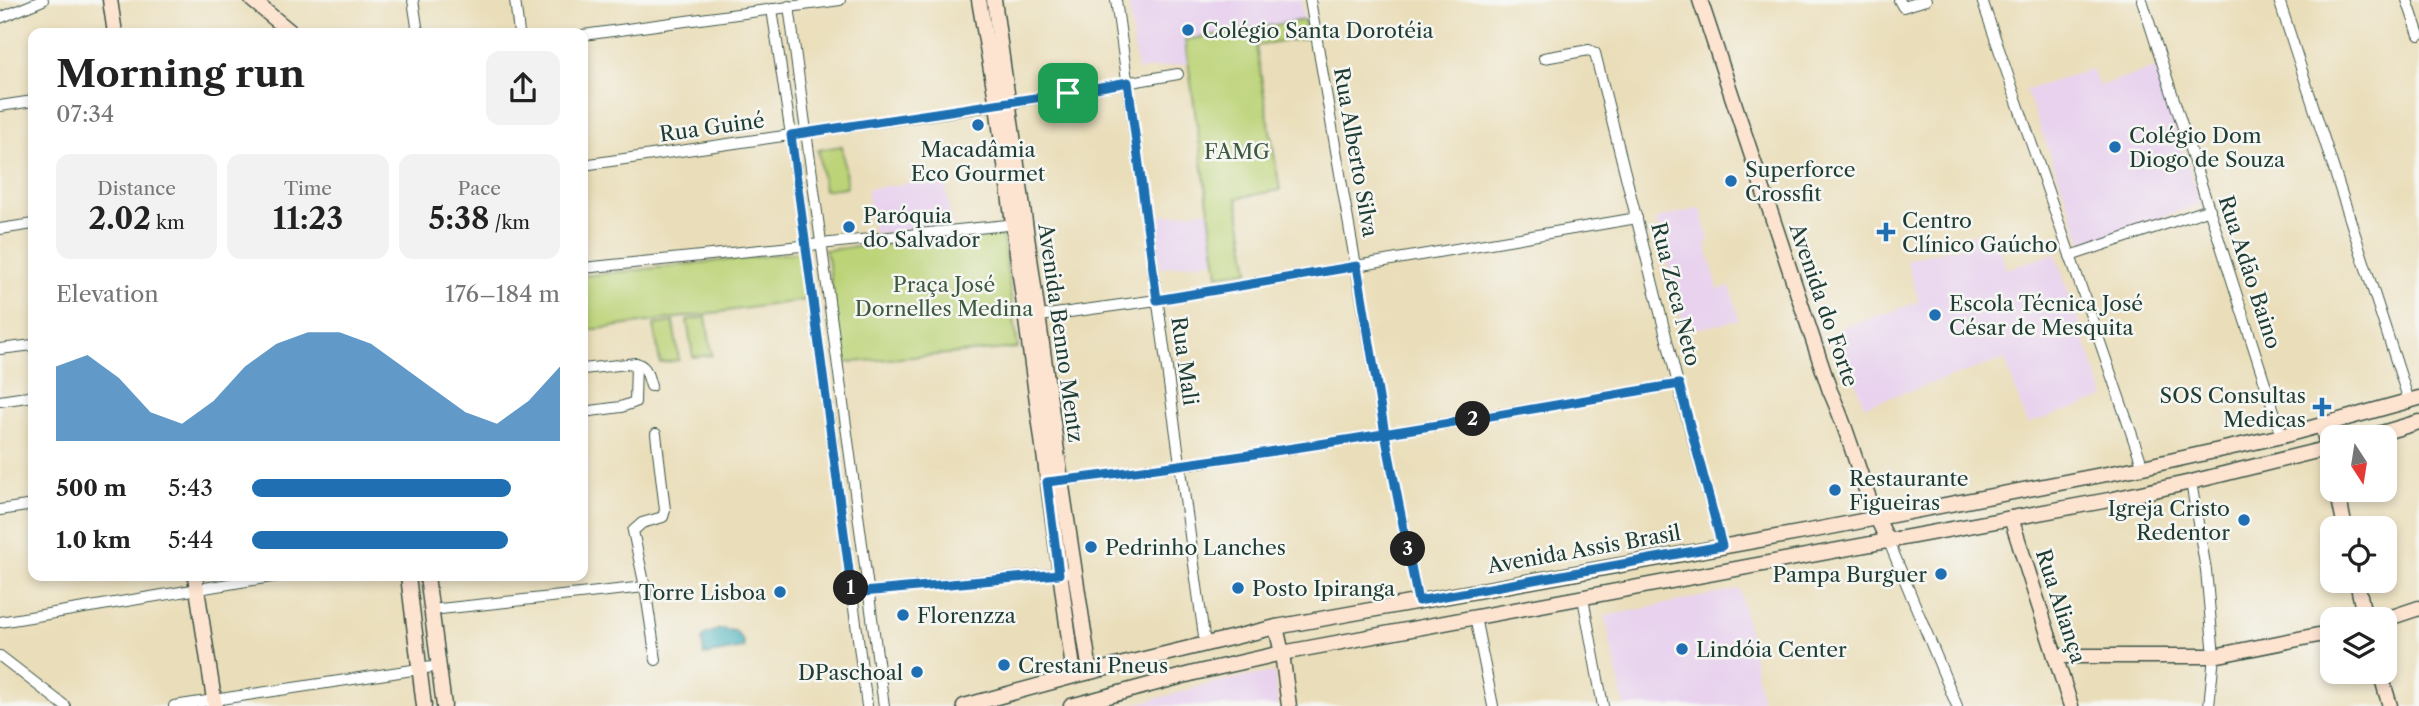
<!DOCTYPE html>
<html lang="en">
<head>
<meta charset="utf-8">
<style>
	:root { --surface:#fff; --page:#f2f2f2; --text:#222; --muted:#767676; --accent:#1f6fb2 }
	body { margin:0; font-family:"Libre Caslon Text",serif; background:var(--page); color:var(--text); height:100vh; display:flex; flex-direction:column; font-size:26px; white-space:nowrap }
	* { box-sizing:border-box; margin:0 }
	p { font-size:23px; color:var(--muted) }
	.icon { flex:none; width:38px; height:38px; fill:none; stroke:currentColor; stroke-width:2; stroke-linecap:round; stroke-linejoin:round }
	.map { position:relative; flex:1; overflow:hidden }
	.side { position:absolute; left:28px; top:28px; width:560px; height:553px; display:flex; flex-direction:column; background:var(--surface); border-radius:14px; box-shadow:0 4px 10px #0003 }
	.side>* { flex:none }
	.needle { width:46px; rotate:168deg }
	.fabs { position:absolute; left:2320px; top:425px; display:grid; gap:14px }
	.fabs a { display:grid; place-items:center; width:77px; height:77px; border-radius:14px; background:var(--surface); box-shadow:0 4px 10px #0003; font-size:35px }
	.pin { position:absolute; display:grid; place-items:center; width:60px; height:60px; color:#fff; margin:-30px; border-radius:14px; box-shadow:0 4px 10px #0006 }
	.km { position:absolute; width:35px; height:35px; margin:-18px; border-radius:50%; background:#222; color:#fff; font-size:19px; line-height:35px; text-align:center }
	.round { display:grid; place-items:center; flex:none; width:74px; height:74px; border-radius:14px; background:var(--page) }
	.head { display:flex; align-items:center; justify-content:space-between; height:119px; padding:0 28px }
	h1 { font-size:38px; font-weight:700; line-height:52px }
	.metrics { display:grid; grid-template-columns:repeat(3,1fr); gap:10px; height:119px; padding:7px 28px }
	.metrics div { display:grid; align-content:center; border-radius:14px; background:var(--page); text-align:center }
	.metrics b { font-size:30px; font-weight:700 }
	.metrics small { font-size:19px; font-weight:400 }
	.metrics p { font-size:19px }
	.chart { height:196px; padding:14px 28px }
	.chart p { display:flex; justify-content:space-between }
	.chart svg { width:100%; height:126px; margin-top:7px; fill:var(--accent); opacity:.7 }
	ul { padding:0 28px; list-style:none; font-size:23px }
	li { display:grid; grid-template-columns:112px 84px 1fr; align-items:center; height:52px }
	li i { height:18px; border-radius:9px; background:var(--accent) }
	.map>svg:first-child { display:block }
	.built { fill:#e8d2ee }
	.green { fill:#bcd377; stroke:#6e8856; stroke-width:2 }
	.water { fill:#3babb7; stroke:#2d7476; stroke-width:2 }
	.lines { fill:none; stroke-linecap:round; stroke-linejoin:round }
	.street-casing { stroke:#3d5548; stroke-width:12 }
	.secondary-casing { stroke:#3d5548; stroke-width:17 }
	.street { stroke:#fff; stroke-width:10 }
	.secondary { stroke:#fde4d1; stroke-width:14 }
	.route-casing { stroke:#fff; stroke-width:14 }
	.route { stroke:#1f6fb2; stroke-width:9 }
	.poi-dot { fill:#1f6fb2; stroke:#f6f6f2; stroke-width:2.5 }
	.labels { text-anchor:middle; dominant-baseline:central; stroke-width:5; stroke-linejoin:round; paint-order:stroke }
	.poi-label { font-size:21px; fill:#1f3d34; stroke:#f6f6f2; text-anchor:start }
	.street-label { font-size:21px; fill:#1f3d34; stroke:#f6f6f2 }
	.park-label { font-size:21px; fill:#3e5b41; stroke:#f6f6f2 }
</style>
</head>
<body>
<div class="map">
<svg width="2419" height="706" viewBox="0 0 2419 706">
	<rect width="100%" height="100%" fill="#f6f6f2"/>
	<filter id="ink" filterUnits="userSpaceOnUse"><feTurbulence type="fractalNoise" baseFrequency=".0143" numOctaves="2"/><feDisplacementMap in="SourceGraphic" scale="14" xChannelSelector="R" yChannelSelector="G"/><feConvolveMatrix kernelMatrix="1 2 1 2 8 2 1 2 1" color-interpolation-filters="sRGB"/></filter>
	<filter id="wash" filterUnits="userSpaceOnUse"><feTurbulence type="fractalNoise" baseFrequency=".00686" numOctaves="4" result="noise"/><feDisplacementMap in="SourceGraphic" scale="28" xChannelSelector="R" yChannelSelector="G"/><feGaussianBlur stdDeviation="1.57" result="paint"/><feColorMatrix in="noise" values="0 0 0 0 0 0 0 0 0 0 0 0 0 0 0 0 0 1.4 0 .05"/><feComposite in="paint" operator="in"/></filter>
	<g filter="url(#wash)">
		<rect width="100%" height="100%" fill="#eadeba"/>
		<!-- built -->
		<g class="built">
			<polygon points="1128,0 1301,0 1304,20 1185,40 1189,63 1137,71"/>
			<polygon points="2157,68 2201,204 2083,243 2026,90 2092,69 2099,86"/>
			<polygon points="945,178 952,225 874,234 867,189"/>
			<polygon points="1701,208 1709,242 1706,243 1718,289 1731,287 1739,320 1685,331 1656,219"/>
			<polygon points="1209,210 1216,260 1160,268 1153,217"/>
			<polygon points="1992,228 2006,269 2055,253 2105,398 2027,424 2005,359 1864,406 1838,329 1919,302 1906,260 1967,245 1965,237"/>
			<polygon points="1740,589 1763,706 1624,706 1605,616"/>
			<polygon points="1274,672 1278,706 1130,706 1216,682"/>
		</g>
		<!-- green -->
		<g class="green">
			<polygon points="1304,20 1307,38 1256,46 1280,190 1237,198 1249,271 1218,275 1185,40"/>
			<polygon points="842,146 847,187 824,190 818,150"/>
			<polygon points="1002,233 1018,348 842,363 828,258 824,250"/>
			<polygon points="800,252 806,300 583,331 583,276"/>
			<polygon points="706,317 712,355 693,357 687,320"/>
			<polygon points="673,322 679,360 660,363 654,325"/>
		</g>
		<!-- water -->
		<polygon class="water" points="720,629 735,631 743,641 744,648 704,655 702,639 706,634"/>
	</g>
	<g filter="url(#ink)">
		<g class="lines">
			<!-- street casing -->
			<g class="street-casing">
				<g id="street">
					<polyline points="413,0 418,33"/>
					<polyline points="515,0 519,33"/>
					<polyline points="1116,0 1205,644"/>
					<polyline points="1310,0 1385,434 1418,601"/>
					<polyline points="1899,0 1903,7 1926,0"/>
					<polyline points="1982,0 2143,467"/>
					<polyline points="2142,0 2282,436"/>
					<polyline points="2279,0 2409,401"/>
					<polyline points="2407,0 2419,35"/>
					<polyline points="789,6 884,706"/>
					<polyline points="772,9 791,135 867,706"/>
					<polyline points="0,18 43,0"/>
					<polyline points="583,35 840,0"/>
					<polyline points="1544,58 1589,50 1595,53 1681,396 1722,546"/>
					<polyline points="0,106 33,101"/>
					<polyline points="583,165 997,105 1178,74"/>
					<polyline points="0,229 33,224"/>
					<polyline points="2070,256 2210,209"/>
					<polyline points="583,268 1017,224"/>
					<polyline points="1033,317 1157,300 1637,218"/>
					<polyline points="0,349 33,345"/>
					<path d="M583 369 636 363C648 367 647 375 651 386"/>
					<polyline points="0,401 33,396"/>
					<polyline points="583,412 621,407 635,402 636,363"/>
					<path d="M1057 481C1265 456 1472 419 1679 384"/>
					<polyline points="2191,482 2206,570 2214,656 2209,706"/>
					<polyline points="0,510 33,505"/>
					<polyline points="1889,542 1957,706"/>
					<polyline points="852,593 1074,572"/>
					<polyline points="1583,598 1603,706"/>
					<polyline points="431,610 645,587"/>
					<polyline points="1475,617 1493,706"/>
					<polyline points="0,622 277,576"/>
					<polyline points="0,656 65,706"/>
					<polyline points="656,660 645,587 633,531 642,523 663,517 665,510 656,434"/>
					<polyline points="174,706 439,666"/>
				</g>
			</g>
			<!-- secondary casing -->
			<g class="secondary-casing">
				<g id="secondary">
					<polyline points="110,0 115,33"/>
					<polyline points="252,0 292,33"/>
					<polyline points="979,0 997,105 1074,676"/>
					<polyline points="994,0 1061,480 1090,672"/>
					<path d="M1700 0 1830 391C1853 440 1862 494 1889 542"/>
					<polyline points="2322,425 2333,471"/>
					<polyline points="2365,438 2419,422"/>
					<polyline points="2337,490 2345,528"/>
					<polyline points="2011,518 2071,706"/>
					<polyline points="195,576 215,706"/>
					<polyline points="408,576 424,706"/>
					<polyline points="427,576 444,706"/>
					<polyline points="2357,581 2365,620"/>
					<polyline points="2383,620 2419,608"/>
					<polyline points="1276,627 1282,653 1289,706"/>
					<polyline points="2055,656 2214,656 2333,632"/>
					<polyline points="2380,672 2390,706"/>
					<polyline points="964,706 1074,676 1276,627 1815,530 2143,467 2282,436 2419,398"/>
					<polyline points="1071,706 1194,673 1282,653 2109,500 2191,482 2333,447"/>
				</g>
			</g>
			<!-- street -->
			<use href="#street" class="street"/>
			<!-- secondary -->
			<use href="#secondary" class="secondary"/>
		</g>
	</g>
	<g class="lines" filter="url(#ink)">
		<!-- route casing -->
		<g class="route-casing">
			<path id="route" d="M1068 93 791 135 852 593 1059 574 1047 482C1259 457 1468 420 1679 384L1722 546 1418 601 1385 434 1357 266 1157 300 1128 82 1068 93"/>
		</g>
		<!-- route -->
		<use href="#route" class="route"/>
	</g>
	<!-- markers -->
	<g class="poi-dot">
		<circle cx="1188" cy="30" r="7"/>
		<circle cx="978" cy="125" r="7"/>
		<circle cx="2115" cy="147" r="7"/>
		<circle cx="1731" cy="181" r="7"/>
		<circle cx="849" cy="227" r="7"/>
		<path d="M1882.5 221.5h7v7h7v7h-7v7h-7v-7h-7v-7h7z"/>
		<circle cx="1935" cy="315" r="7"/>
		<path d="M2318.5 396.5h7v7h7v7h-7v7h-7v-7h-7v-7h7z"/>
		<circle cx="1835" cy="490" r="7"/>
		<circle cx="2244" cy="520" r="7"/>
		<circle cx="1091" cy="547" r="7"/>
		<circle cx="1941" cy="574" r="7"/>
		<circle cx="1238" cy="588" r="7"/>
		<circle cx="780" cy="592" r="7"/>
		<circle cx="903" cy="615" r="7"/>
		<circle cx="1682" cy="649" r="7"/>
		<circle cx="1004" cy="665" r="7"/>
		<circle cx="917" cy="672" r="7"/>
	</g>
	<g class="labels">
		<!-- poi labels -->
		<g class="poi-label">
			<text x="1202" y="30">Colégio Santa Dorotéia</text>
			<text x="2129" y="135">Colégio Dom<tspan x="2129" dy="24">Diogo de Souza</tspan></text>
			<text x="978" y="149" text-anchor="middle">Macadâmia<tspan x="978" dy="24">Eco Gourmet</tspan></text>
			<text x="1745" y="169">Superforce<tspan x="1745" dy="24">Crossfit</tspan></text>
			<text x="863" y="215">Paróquia<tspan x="863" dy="24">do Salvador</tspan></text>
			<text x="1902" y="220">Centro<tspan x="1902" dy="24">Clínico Gaúcho</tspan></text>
			<text x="1949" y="303">Escola Técnica José<tspan x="1949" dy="24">César de Mesquita</tspan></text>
			<text x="2306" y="395" text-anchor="end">SOS Consultas<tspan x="2306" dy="24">Medicas</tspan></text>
			<text x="1849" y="478">Restaurante<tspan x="1849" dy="24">Figueiras</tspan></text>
			<text x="2230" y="508" text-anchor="end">Igreja Cristo<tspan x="2230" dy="24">Redentor</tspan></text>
			<text x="1105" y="547">Pedrinho Lanches</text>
			<text x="1927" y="574" text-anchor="end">Pampa Burguer</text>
			<text x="1252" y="588">Posto Ipiranga</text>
			<text x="766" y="592" text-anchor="end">Torre Lisboa</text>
			<text x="917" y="615">Florenzza</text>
			<text x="1696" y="649">Lindóia Center</text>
			<text x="1018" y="665">Crestani Pneus</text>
			<text x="903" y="672" text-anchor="end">DPaschoal</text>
		</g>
		<!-- street labels -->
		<g class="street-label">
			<text transform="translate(712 127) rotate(-8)">Rua Guiné</text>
			<text transform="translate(1356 152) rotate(80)">Rua Alberto Silva</text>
			<text transform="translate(2250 272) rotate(72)">Rua Adão Baino</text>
			<text transform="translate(1676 294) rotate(76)">Rua Zeca Neto</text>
			<text transform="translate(1824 305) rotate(71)">Avenida do Forte</text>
			<text transform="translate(1061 333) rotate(82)">Avenida Benno Mentz</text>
			<text transform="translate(1185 361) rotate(82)">Rua Mali</text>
			<text transform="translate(1584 549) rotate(-10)">Avenida Assis Brasil</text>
			<text transform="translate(2061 606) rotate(72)">Rua Aliança</text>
		</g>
		<!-- park labels -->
		<g class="park-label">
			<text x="1237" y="151">FAMG</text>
			<text x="944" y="284">Praça José<tspan x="944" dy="24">Dornelles Medina</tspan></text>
		</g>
	</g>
</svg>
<div class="fabs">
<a><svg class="needle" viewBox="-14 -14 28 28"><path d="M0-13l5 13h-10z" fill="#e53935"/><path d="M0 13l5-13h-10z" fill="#767676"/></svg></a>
<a><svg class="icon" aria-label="locate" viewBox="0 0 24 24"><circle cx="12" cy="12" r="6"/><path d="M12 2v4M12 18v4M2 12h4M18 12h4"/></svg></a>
<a><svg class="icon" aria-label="layers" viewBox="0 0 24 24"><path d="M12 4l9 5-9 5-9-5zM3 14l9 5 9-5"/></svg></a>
</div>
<div class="pin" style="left:1068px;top:93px;background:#1e9e55"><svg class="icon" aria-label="arrive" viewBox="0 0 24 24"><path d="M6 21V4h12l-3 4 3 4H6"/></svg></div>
<b class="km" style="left:851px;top:588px">1</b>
<b class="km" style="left:1473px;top:419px">2</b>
<b class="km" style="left:1408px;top:549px">3</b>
<section class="side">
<div class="head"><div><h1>Morning run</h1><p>07:34</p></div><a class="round"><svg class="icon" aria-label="share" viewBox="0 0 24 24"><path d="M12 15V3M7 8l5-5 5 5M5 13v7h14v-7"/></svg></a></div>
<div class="metrics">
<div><p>Distance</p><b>2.02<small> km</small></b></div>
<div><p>Time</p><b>11:23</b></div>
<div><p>Pace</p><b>5:38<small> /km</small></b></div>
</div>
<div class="chart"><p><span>Elevation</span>176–184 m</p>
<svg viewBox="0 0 160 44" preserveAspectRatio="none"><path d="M0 44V18L10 14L20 22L30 34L40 38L50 30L60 18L70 10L80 6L90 6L100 10L110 18L120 26L130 34L140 38L150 30L160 18V44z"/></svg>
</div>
<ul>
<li><b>500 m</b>5:43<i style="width:84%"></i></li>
<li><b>1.0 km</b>5:44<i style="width:83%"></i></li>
</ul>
</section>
</div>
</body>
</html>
